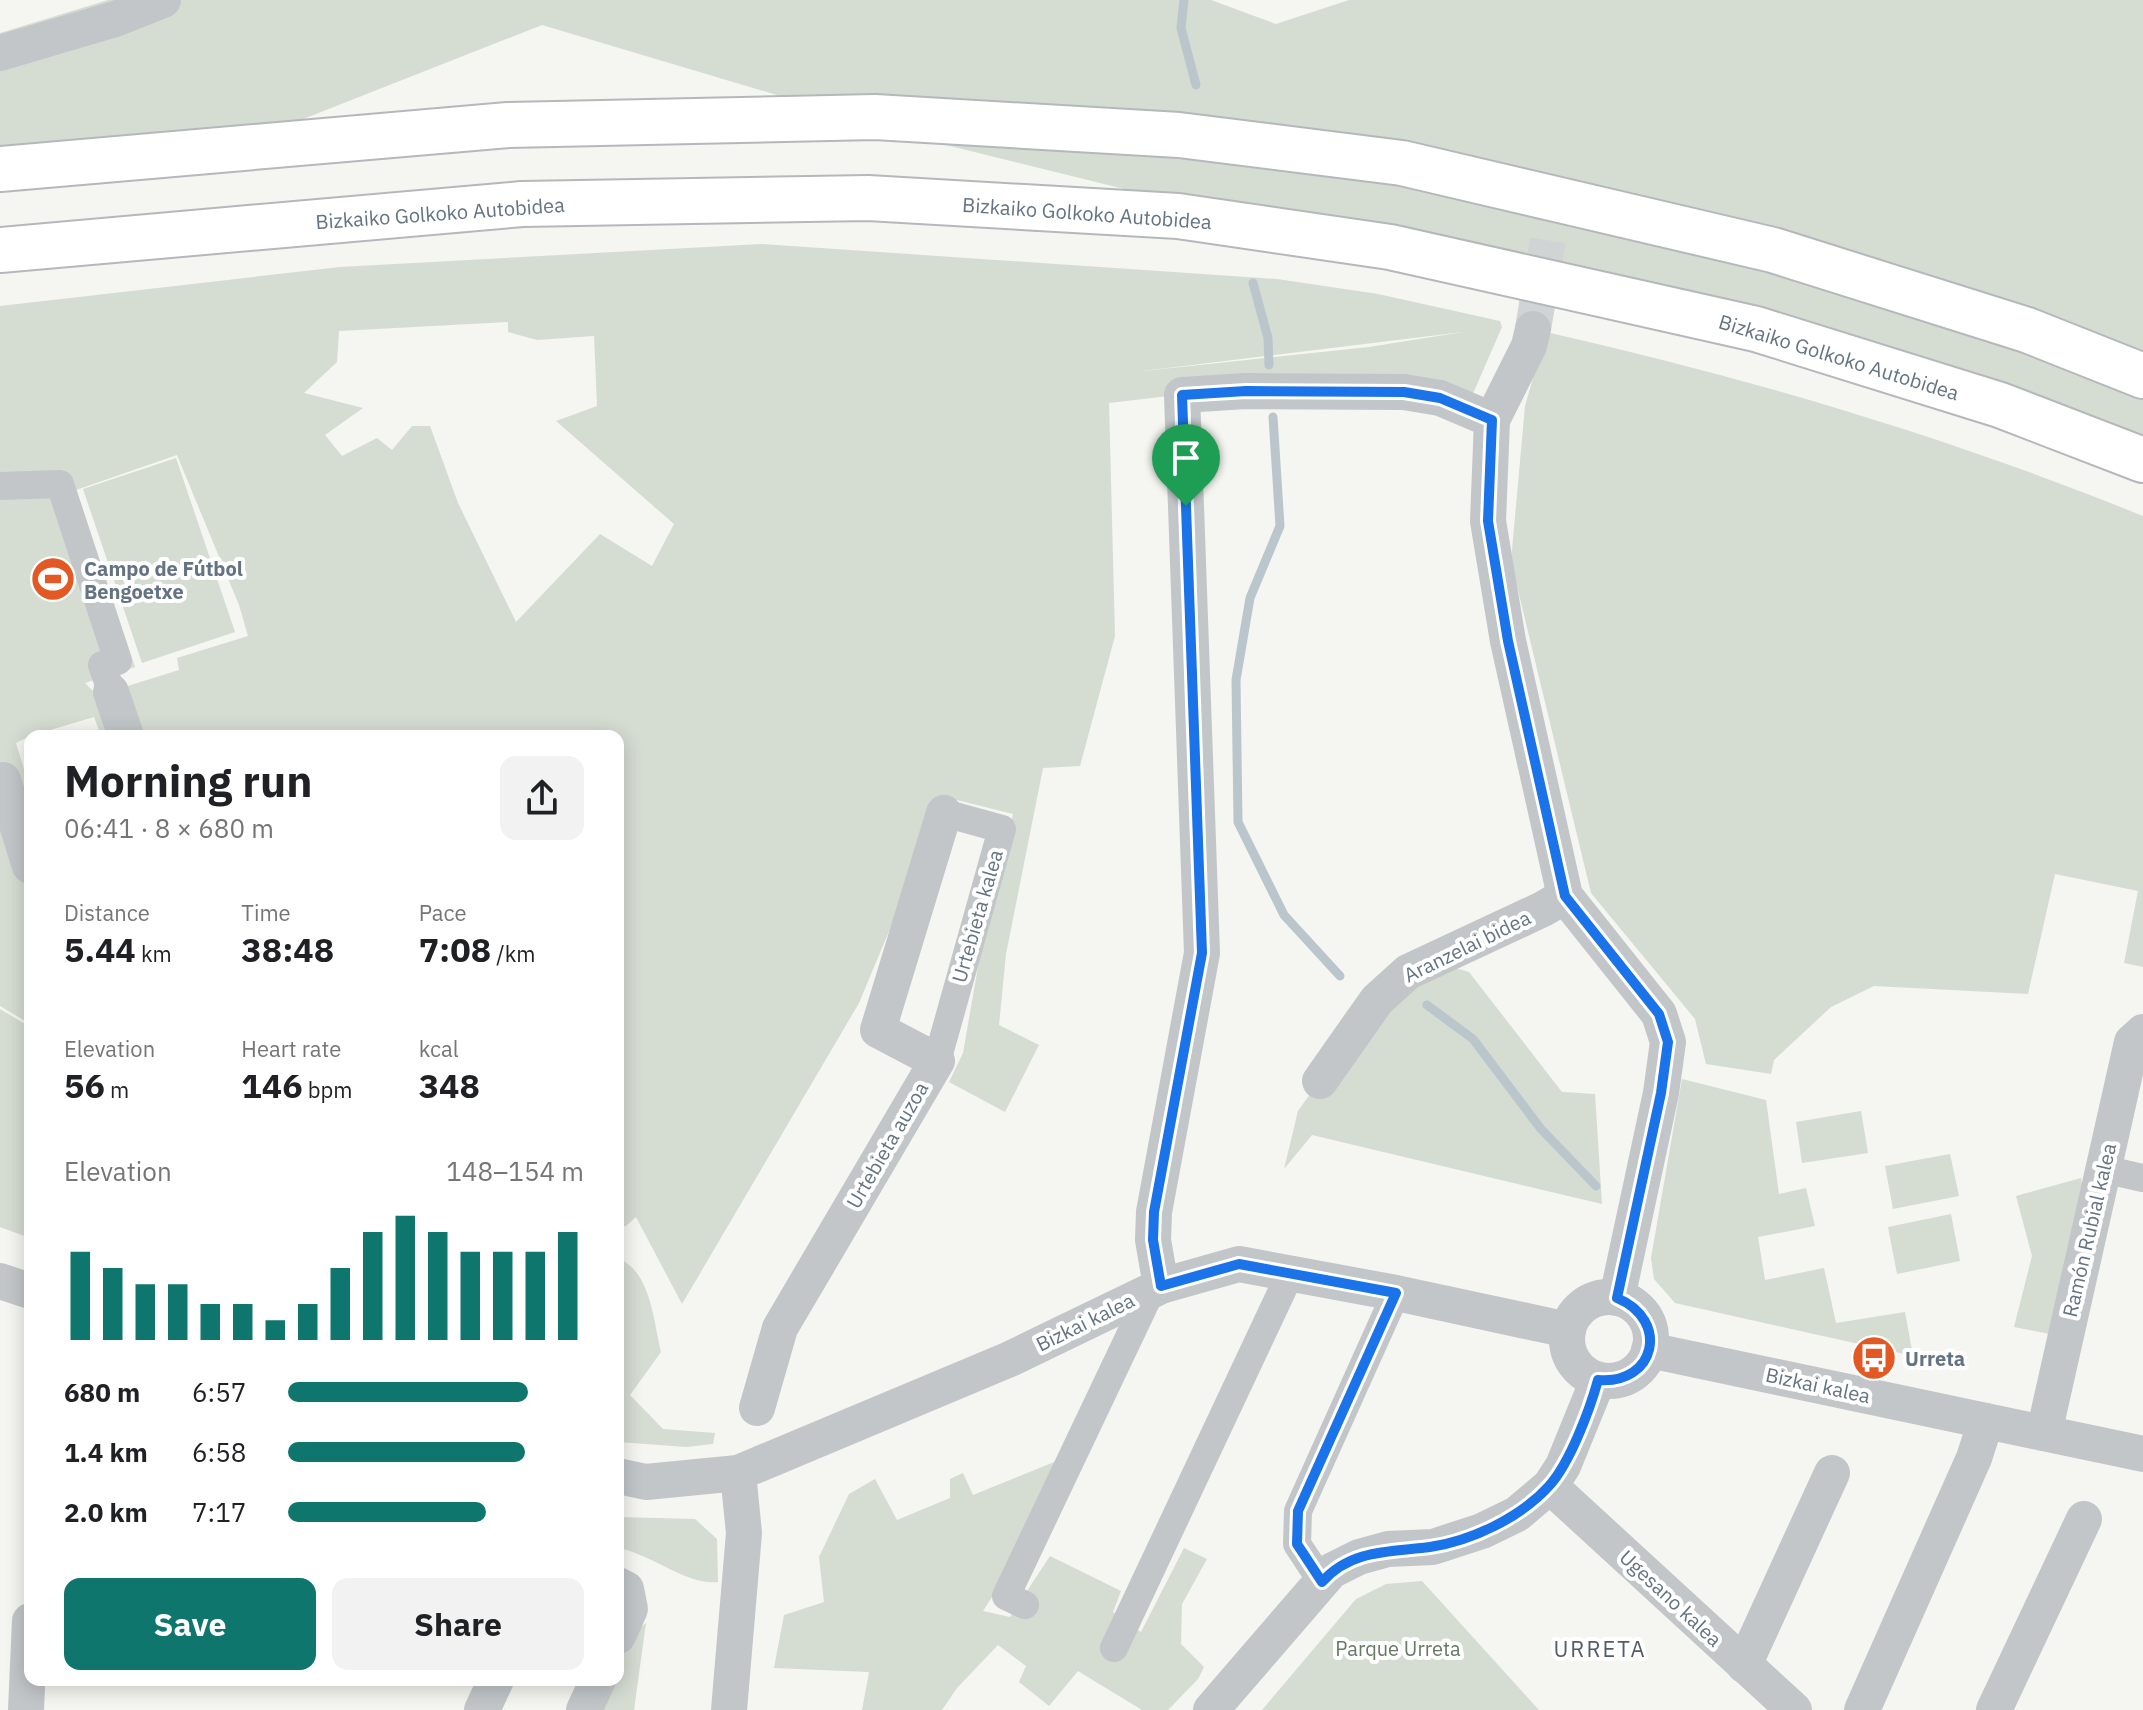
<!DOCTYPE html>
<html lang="en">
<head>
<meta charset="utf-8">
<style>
	:root { --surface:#fff; --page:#f2f2f2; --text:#202124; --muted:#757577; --accent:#0f766e }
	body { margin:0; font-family:"IBM Plex Sans",sans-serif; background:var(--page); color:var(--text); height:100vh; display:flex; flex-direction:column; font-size:30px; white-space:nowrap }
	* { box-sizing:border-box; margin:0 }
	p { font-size:26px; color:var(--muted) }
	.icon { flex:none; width:44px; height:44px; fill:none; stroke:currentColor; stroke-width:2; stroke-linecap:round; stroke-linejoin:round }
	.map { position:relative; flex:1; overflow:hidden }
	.sheet { position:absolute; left:24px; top:730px; width:600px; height:956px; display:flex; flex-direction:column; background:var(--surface); border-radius:16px; box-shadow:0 4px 20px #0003 }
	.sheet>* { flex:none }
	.pin { position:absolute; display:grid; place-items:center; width:68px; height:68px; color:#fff; margin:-82px -34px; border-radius:50% 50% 50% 0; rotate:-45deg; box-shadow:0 0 8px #0007 }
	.pin .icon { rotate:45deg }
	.round { display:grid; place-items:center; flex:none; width:84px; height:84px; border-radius:16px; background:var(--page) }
	.headline { display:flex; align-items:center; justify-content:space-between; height:136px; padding:0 40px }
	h1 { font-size:44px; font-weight:700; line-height:60px }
	.stats { display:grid; grid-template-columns:repeat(3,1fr); gap:12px; height:136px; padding:8px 40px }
	.stats div { display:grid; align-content:center }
	.stats b { font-size:34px; font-weight:700 }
	.stats small { font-size:22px; font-weight:400 }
	.stats p { font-size:22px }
	.chart { height:224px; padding:16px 40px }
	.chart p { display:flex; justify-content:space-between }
	.chart svg { width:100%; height:144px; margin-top:8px; stroke:var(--accent); stroke-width:6 }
	.cta { display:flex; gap:16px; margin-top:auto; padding:16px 40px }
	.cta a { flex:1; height:92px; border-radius:16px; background:var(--accent); color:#fff; font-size:32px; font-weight:700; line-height:92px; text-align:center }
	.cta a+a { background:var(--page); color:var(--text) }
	ul { padding:0 40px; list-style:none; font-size:26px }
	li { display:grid; grid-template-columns:128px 96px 1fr; align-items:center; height:60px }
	li i { height:20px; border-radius:10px; background:var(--accent) }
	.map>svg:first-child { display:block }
	.green { fill:#d5dcd2; fill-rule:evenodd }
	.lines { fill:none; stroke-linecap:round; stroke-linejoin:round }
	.stream { stroke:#bbc6cc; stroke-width:9 }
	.minor-tunnel { stroke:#d1d4d5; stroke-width:36; stroke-dasharray:36 18; stroke-linecap:butt }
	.motorway-casing { stroke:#b5b8bb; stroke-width:48 }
	.pedestrian { stroke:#c2c6c9; stroke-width:28 }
	.minor { stroke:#c2c6c9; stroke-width:36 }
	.motorway { stroke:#fff; stroke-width:44 }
	.route-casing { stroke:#fff; stroke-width:16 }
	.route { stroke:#1a73e8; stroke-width:10 }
	.labels { text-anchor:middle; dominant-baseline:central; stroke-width:8; stroke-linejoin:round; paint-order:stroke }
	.street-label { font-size:20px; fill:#647382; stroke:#fff }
	.poi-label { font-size:20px; font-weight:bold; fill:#647382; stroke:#fff; text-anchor:start }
	.park-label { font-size:20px; fill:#667963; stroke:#fff }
	.neighbourhood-label { font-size:22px; letter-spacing:2px; fill:#525d67; stroke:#fff }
</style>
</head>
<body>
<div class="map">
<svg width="2143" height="1710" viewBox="0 0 2143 1710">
	<rect width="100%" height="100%" fill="#f5f5f1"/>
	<!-- green -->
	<g class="green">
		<polygon points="108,0 1211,0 1276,24 1349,0 2143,0 2143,441 938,143 542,25 288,125 0,169 0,33"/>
		<path d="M761 244 1277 279 1378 294 1500 321 1502 327 1471 398 1177 395 1109 403 1115 636 1080 766 1043 768 1006 954 999 1025 1039 1045 1005 1112 949 1082 963 1053 982 944 1013 814 945 797 859 1003 682 1304 636 1217 626 1226 618 1227V736H133L118 689 179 670 177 658 248 636 239 605 177 455 76 490 135 667 85 683 103 701 115 736H101L94 717 30 736 16 743 30 789V1024L0 1006V306L340 267ZM508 322V332L537 340 594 336 597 406 556 421 674 524 652 566 600 534 516 622 458 503 430 426H412L392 450 377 438 342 456 325 435 363 408 304 393 337 362 339 331ZM1463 332 1369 347 1143 371Z"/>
		<path d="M1546 332C1750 378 1949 437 2143 516V967L2124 963 2138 891 2055 874 2028 994 1874 986 1831 1007 1774 1060 1771 1074 1706 1064 1695 1019 1591 893 1511 561 1525 406Z"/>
		<polygon points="176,458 235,632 142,663 83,489"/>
		<polygon points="1431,961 1469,972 1562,1092 1595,1094 1602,1204 1312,1135 1284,1169 1298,1111 1377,1000"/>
		<polygon points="0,1009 30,1027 30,1238 0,1227"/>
		<polygon points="1682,1079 1766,1100 1779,1194 1806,1188 1815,1226 1758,1237 1765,1280 1824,1268 1836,1323 1905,1312 1913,1356 1675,1303 1654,1279 1651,1258"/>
		<polygon points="1861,1111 1868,1153 1802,1163 1796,1122"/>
		<polygon points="1950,1154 1959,1196 1893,1209 1885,1166"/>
		<polygon points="2081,1178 2085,1204 2054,1335 2014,1327 2032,1256 2016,1196"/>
		<polygon points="1951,1214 1960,1261 1897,1274 1888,1227"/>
		<path d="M618 1258C651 1272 653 1319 661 1352L630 1395 663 1429 715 1433 713 1444 686 1447 618 1442Z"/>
		<polygon points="1064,1458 1001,1583 983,1611 1010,1617 1050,1556 1121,1591 1113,1612 1141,1632 1184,1548 1207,1559 1182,1604 1181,1644 1204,1667 1198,1679 1168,1710 1142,1710 1078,1671 1049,1706 1019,1682 1026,1666 998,1645 957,1688 942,1710 862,1710 869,1672 774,1668 784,1615 824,1602 819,1557 849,1494 875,1479 897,1520 950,1498 950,1479 963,1473 973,1495"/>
		<path d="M618 1517 695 1519 717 1539 718 1582C688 1586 651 1554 618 1548Z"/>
		<polygon points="1422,1581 1539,1710 1262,1710 1356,1599 1386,1584"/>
		<polygon points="646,1623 634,1710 591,1710 605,1680 618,1680 621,1644"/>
	</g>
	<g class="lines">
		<!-- stream -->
		<g class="stream">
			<polyline points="1184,0 1181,28 1196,85"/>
			<polyline points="1253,283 1268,338 1269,365"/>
			<polyline points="1273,417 1280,526 1250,598 1236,680 1238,822 1284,915 1340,976"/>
			<polyline points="1427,1005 1473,1039 1541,1129 1596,1186"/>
		</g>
		<!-- minor-tunnel -->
		<polyline class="minor-tunnel" points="1533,329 1557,185"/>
		<!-- motorway casing -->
		<g class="motorway-casing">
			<g id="motorway">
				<polyline points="0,169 508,125 875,117 1179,135 1402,163 1773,250 2027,330 2143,376"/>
				<polyline points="0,250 522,204 868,198 1178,216 1390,247 1756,329 2000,405 2143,460"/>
			</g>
		</g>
		<!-- pedestrian -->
		<g class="pedestrian">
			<polyline points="0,486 60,484 118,661 102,665 109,685"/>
			<polyline points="937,1061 1002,829 944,813"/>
			<polyline points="2103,1169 2143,1178"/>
			<polyline points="1322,1582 1297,1544 1298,1511 1396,1293"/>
			<polyline points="1025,1605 1006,1596 1151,1291"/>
			<polyline points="1114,1648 1290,1274"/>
		</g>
		<!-- minor -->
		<g class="minor">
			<polyline points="0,53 115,19 163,0"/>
			<polyline points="1533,329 1529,346 1492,420 1488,521 1508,641 1565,896 1659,1014 1668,1042 1661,1093 1617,1298"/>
			<polyline points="111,692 126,736"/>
			<polyline points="3,780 30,866"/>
			<polyline points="1320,1081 1377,1000 1408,972 1543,909 1565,896"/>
			<polyline points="0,1281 30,1291"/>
			<polyline points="1161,1286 1153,1240 1154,1212 1202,953 1182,395 1246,391 1404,392 1440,398 1492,420"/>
			<circle cx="1609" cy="1339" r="42"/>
			<polyline points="1649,1350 2143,1454"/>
			<polyline points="757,1408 780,1328 937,1061 878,1030 944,813"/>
			<polyline points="2044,1433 2132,1042 2143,1032"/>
			<polyline points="618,1476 646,1482 738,1473 1010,1359 1161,1286 1239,1264 1396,1293 1568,1330"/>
			<polyline points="1550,1486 1794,1710"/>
			<polyline points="618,1585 626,1589 630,1609 618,1636"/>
			<polyline points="1744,1665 1832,1473"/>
			<polyline points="26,1710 30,1621"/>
			<polyline points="482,1710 496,1680"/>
			<polyline points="584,1710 598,1680"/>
			<polyline points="729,1710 744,1533 738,1473"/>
			<polyline points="1211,1710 1331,1571 1359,1557 1388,1549 1433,1547 1482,1531 1517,1514 1550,1486 1563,1466 1598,1380"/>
			<polyline points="1862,1710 1974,1458 1986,1421"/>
			<polyline points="1994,1710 2084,1519"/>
		</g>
		<!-- motorway -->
		<use href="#motorway" class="motorway"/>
	</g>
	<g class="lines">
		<!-- route casing -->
		<g class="route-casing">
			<path id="route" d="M1246 391 1404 392 1440 398 1492 420 1488 521 1508 641 1565 896 1659 1014 1668 1042 1661 1093 1617 1298C1670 1320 1656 1385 1598 1380 1590 1409 1570 1463 1549 1486 1521 1517 1472 1541 1430 1547 1391 1552 1351 1549 1322 1582L1297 1544 1298 1511 1396 1293 1239 1264 1161 1286 1153 1240 1154 1212 1202 953 1182 395Z"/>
		</g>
		<!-- route -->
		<use href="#route" class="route"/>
	</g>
	<!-- icons -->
	<defs>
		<g id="stadium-disc" transform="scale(2.3)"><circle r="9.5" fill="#e25924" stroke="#fff"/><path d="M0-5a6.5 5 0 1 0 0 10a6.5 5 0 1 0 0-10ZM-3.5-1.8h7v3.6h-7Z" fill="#fff"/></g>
		<g id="bus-disc" transform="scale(2.3)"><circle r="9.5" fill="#e25924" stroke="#fff"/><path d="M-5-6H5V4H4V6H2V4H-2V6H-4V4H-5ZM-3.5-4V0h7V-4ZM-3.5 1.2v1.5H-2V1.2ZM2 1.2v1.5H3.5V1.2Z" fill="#fff"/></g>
	</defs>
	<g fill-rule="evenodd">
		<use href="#stadium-disc" x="53" y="579"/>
		<use href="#bus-disc" x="1874" y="1358"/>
	</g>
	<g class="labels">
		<!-- street labels -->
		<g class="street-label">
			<text transform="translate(440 213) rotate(-4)">Bizkaiko Golkoko Autobidea</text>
			<text transform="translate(1087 213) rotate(4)">Bizkaiko Golkoko Autobidea</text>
			<text transform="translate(1839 357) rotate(17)">Bizkaiko Golkoko Autobidea</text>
			<text transform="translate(977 916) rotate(-74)">Urtebieta kalea</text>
			<text transform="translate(1467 946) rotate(-26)">Aranzelai bidea</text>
			<text transform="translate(887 1145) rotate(-60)">Urtebieta auzoa</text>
			<text transform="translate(2089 1230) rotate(-77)">Ramón Rubial kalea</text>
			<text transform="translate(1085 1322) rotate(-26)">Bizkai kalea</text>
			<text transform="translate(1818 1385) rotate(12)">Bizkai kalea</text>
			<text transform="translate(1671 1598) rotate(43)">Ugesano kalea</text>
		</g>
		<!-- poi labels -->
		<g class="poi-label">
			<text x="84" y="568">Campo de Fútbol<tspan x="84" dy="23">Bengoetxe</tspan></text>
			<text x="1905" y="1358">Urreta</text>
		</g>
		<!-- park labels -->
		<g class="park-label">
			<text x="1398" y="1648">Parque Urreta</text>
		</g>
		<!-- neighbourhood labels -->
		<g class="neighbourhood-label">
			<text x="1600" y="1648">URRETA</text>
		</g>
	</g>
</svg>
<div class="pin" style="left:1186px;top:506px;background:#1e9e55"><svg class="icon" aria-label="arrive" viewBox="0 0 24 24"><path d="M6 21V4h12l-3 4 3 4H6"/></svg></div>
<section class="sheet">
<div class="headline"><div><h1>Morning run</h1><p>06:41 · 8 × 680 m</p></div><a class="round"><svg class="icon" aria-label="share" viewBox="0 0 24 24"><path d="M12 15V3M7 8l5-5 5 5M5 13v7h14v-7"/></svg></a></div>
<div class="stats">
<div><p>Distance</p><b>5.44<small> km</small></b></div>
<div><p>Time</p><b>38:48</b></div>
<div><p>Pace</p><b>7:08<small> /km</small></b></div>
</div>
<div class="stats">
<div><p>Elevation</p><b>56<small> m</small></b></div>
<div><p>Heart rate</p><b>146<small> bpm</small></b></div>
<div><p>kcal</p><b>348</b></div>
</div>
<div class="chart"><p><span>Elevation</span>148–154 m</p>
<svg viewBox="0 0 160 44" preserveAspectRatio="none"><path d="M5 44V17M15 44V22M25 44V27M35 44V27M45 44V33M55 44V33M65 44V38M75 44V33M85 44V22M95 44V11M105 44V6M115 44V11M125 44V17M135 44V17M145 44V17M155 44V11"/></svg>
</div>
<ul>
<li><b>680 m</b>6:57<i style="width:81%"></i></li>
<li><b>1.4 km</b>6:58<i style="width:80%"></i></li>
<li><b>2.0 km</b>7:17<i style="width:67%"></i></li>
</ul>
<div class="cta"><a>Save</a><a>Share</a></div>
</section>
</div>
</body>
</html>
